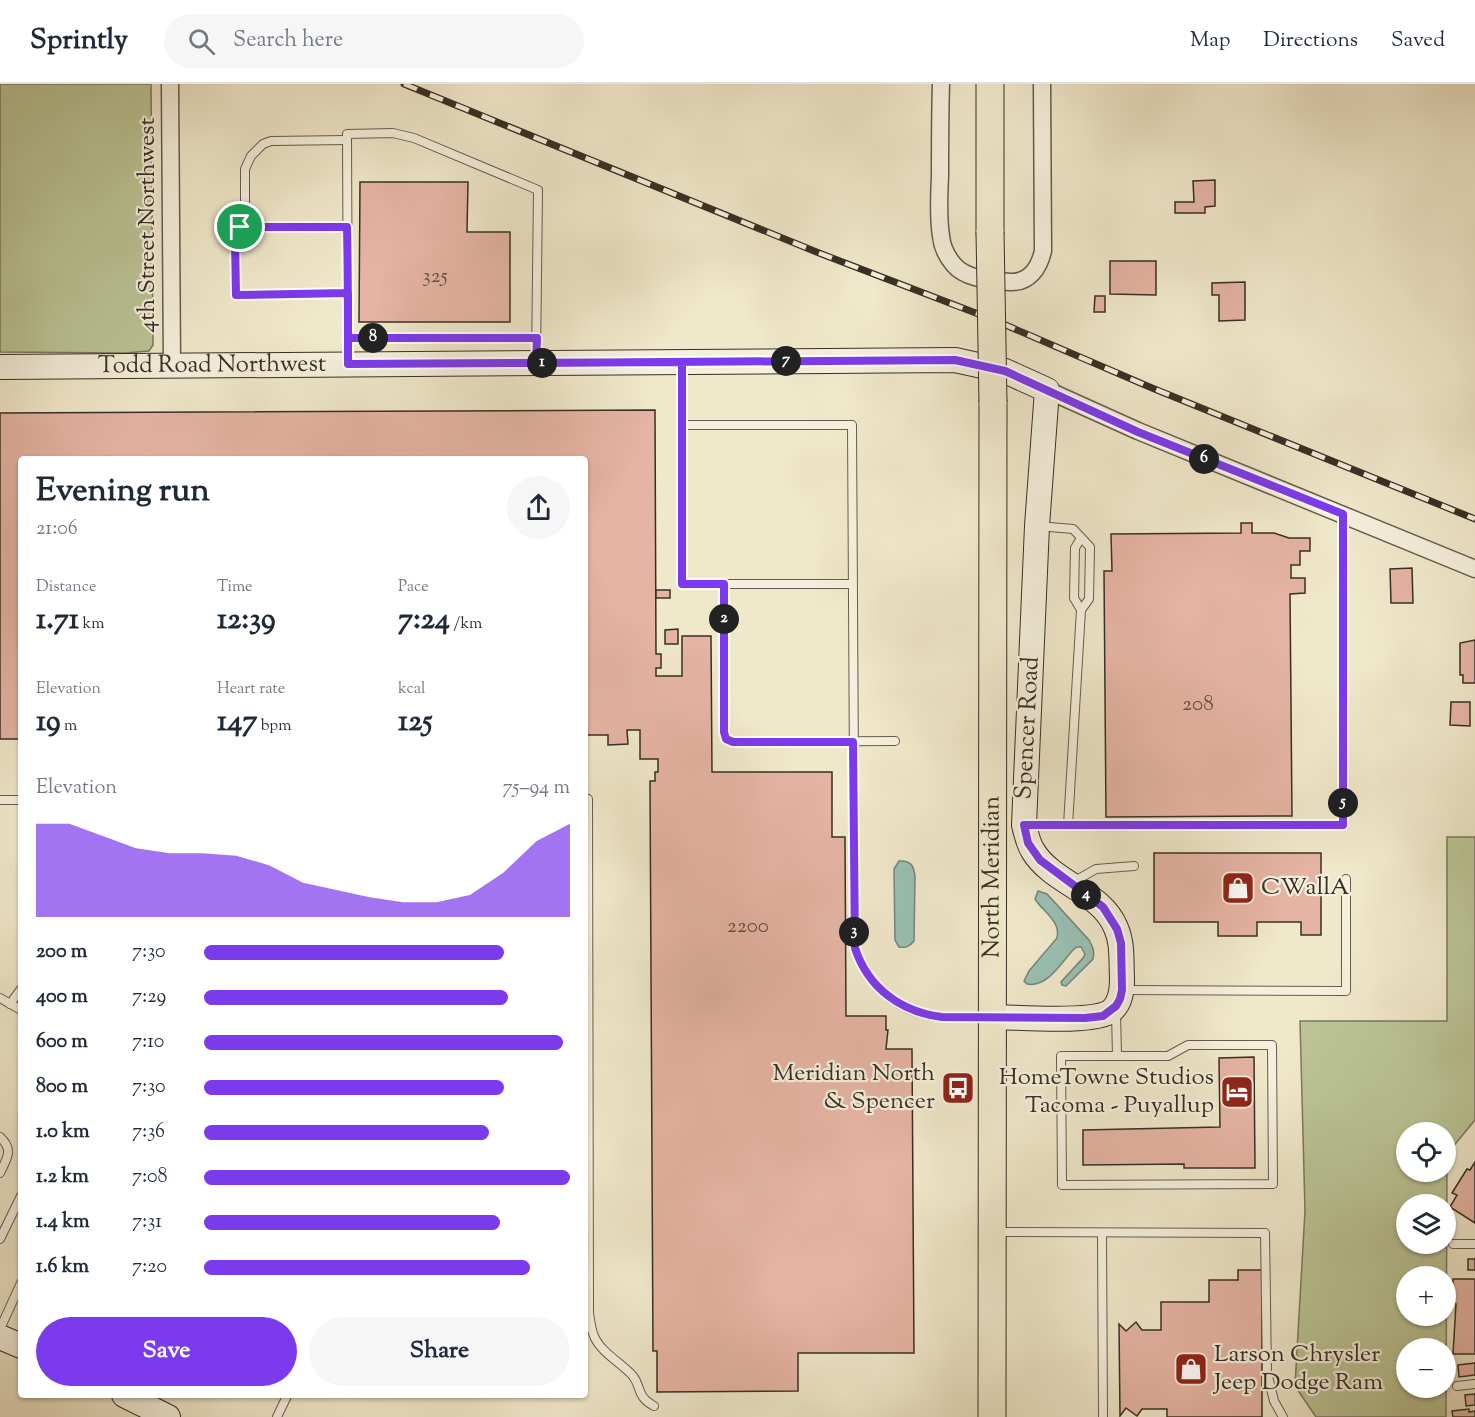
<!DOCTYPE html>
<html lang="en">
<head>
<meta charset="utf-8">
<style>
	:root { --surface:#fff; --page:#f6f6f7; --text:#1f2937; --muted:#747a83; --line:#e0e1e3; --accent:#7c3aed }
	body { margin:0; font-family:"Sorts Mill Goudy",serif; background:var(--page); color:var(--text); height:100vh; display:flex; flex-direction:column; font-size:22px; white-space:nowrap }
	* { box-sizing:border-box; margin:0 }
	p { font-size:20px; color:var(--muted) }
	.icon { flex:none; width:33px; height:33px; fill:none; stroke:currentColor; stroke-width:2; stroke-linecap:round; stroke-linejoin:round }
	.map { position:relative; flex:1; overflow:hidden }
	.drawer { position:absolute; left:18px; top:372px; width:570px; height:942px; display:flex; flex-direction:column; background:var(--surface); border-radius:6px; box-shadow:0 2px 4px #0004 }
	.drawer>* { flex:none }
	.controls { position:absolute; left:1396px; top:1038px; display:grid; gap:12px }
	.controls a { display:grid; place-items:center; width:60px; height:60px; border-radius:50%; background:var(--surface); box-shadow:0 2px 4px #0004; font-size:30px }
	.pin { position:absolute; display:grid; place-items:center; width:51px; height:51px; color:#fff; margin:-26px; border:3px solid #fff; border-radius:50%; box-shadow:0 2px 6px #0007 }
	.km { position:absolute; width:30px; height:30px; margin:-15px; border-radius:50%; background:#222; color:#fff; font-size:16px; line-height:30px; text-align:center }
	.round { display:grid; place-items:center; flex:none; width:63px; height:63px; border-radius:32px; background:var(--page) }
	.summary { display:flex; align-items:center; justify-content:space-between; height:102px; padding:0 18px }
	h1 { font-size:33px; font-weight:700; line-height:45px }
	.stats { display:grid; grid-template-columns:repeat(3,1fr); gap:9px; height:102px; padding:6px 18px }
	.stats div { display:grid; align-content:center }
	.stats b { font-size:30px; font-weight:700 }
	.stats small { font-size:16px; font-weight:400 }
	.stats p { font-size:16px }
	.chart { height:168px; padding:12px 18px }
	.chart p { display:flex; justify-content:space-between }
	.chart svg { width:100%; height:108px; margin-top:6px; fill:var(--accent); opacity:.7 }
	.action { display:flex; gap:12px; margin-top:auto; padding:12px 18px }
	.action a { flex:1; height:69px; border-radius:36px; background:var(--accent); color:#fff; font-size:24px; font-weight:700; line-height:69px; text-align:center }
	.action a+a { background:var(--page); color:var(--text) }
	ul { padding:0 18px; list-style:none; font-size:20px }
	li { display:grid; grid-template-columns:96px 72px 1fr; align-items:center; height:45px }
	li i { height:15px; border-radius:8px; background:var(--accent) }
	header { display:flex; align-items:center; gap:36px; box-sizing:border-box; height:84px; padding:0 30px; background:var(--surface); border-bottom:2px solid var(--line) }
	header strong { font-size:28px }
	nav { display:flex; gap:33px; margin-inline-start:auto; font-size:21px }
	.search { width:420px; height:54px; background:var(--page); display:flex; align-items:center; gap:15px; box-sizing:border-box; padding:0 21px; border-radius:33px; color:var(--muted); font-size:22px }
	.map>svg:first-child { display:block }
	.green { fill:#bbc596; stroke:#797a5e; stroke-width:1.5; fill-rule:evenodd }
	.water { fill:#9ac0b5; stroke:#72867b; stroke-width:1.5 }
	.building { fill:#e5b4a4; stroke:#372f25; stroke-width:1.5 }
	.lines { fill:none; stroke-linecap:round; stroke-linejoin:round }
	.lane-casing { stroke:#655d4e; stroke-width:10 }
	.street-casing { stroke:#655d4e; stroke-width:19 }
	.secondary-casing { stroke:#372f25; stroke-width:26 }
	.primary-casing { stroke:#372f25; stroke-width:29 }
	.lane { stroke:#f5f0dd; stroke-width:8 }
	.street { stroke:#f5f0dd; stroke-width:16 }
	.secondary { stroke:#f5f0dd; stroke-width:24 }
	.primary { stroke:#f0e8cb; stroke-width:27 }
	.rail-casing { stroke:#372f25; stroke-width:7 }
	.rail { stroke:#f5f0dd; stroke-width:4.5; stroke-dasharray:14; stroke-linecap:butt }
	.primary-bridge-casing { stroke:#372f25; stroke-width:29; stroke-linecap:butt }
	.primary-bridge { stroke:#f0e8cb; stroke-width:27 }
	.route-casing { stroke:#fff; stroke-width:12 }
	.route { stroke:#7c3aed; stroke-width:8 }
	.labels { text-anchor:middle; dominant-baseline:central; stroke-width:4.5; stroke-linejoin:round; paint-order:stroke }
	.number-label { font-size:21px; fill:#625045 }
	.street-label { font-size:24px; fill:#372f25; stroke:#f5f0dd }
	.poi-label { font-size:24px; fill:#372f25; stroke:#f5f0dd; text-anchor:start }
</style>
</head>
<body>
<header>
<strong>Sprintly</strong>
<div class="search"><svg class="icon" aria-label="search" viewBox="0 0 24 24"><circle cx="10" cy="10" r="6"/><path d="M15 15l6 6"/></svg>Search here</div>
<nav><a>Map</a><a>Directions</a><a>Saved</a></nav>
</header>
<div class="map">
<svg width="1475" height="1333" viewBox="0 0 1475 1333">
	<rect width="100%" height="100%" fill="#f0e8cb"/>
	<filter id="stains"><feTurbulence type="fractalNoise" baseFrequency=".00333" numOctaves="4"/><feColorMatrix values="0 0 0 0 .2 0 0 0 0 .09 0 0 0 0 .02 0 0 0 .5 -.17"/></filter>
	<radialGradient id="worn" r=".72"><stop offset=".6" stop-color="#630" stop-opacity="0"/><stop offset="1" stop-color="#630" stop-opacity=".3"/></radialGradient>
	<!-- green -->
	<g class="green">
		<polygon points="0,0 151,0 153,261 149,267 125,269 0,268"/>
		<path d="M1447 753H1475V1036L1447 1070 1446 1333H1316L1295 1302 1305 1127 1300 937H1447ZM1407 1048H1446V1088H1407ZM1407 1120H1446V1160H1407ZM1407 1192H1446V1232H1407ZM1407 1264H1446V1304H1407Z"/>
	</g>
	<!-- water -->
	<g class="water">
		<path d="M899 777C911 776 914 782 915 793L914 857C909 863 906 864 899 863L895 856 894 785Z"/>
		<path d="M1038 807 1047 810 1089 856C1093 863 1095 868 1093 875L1066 902 1062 901 1061 898 1083 874 1085 870 1081 863H1077L1073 866C1061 879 1047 904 1027 900L1024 897 1029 887 1057 854C1061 837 1043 828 1035 815Z"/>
	</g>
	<!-- building -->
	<g class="building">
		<polygon points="1215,96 1215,122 1205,123 1205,129 1175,129 1175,118 1194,118 1193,97"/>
		<polygon points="360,98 468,98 467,148 510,148 510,238 359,238"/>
		<polygon points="1110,177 1156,177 1156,211 1110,210"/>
		<polygon points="1245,198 1245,236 1219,237 1219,211 1212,211 1212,199"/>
		<polygon points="1095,212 1105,212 1105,228 1094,228"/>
		<polygon points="655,326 656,570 661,570 661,584 656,584 656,592 682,592 682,552 711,552 712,688 832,688 832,753 845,753 846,932 886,932 886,946 888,946 886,965 912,965 914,1269 798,1269 798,1307 657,1308 657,1267 653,1267 650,697 655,697 655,688 658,688 658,675 640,675 640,646 627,646 628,660 608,661 608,651 585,651 585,375 21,375 21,655 0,655 0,329"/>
		<polygon points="1241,439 1252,439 1252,449 1274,449 1289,454 1310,454 1310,467 1300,467 1300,481 1291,481 1291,494 1305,494 1305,509 1290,510 1292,732 1106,733 1104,487 1112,487 1111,450 1241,449"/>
		<polygon points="1412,484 1413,519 1391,519 1390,485"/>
		<rect x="656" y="506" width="14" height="8"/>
		<polygon points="678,545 678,560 665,560 665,546"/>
		<polygon points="1475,556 1475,599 1463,599 1463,591 1460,591 1460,559"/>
		<polygon points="1451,618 1470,618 1470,642 1450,641"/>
		<polygon points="1154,769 1321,769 1321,851 1301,851 1301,838 1257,838 1257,852 1218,852 1218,838 1154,838"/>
		<polygon points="1254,973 1255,1084 1184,1084 1184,1080 1083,1081 1083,1046 1220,1043 1219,974"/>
		<polygon points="1475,1078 1475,1139 1450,1123 1457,1111 1452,1109 1467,1085 1470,1086"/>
		<rect x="1468" y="1175" width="7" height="11"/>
		<polygon points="1238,1186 1262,1186 1262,1333 1167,1333 1167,1325 1142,1325 1137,1332 1126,1324 1120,1332 1119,1240 1126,1247 1136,1238 1142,1246 1161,1246 1161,1218 1209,1218 1209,1196 1238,1196"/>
		<polygon points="1453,1195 1475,1195 1475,1270 1453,1270 1456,1220 1452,1219"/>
		<polygon points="1475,1279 1475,1291 1459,1293 1458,1281"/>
		<polygon points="1475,1310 1475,1321 1466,1322 1465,1311"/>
		<polygon points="1469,1325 1469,1328 1475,1327 1475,1333 1453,1333 1452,1327"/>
	</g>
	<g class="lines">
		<!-- lane casing -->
		<g class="lane-casing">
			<g id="lane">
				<polyline points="347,56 271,57 263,60 251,72 245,85 245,136 235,155 236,211 348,209"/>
				<polyline points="240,143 347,143"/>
				<polyline points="348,254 537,254"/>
				<polyline points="348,277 347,50 393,49 414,54 538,106 536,278"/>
				<polyline points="682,281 683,500 852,500"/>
				<path d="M682 341H852L855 864C865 895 891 922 923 930 944 936 968 933 989 933"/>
				<polyline points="1038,442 1073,445 1090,463 1089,515 1081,526 1068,741"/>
				<polyline points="1081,454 1075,464 1074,514 1081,526"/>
				<polyline points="724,500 724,648 727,655 733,658 895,657"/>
				<path d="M585 715H588L589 1229C590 1236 591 1245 594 1252 601 1269 622 1279 633 1292 642 1304 636 1312 654 1322"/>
				<polyline points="0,716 21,716"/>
				<polyline points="1027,741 1343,741 1343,431"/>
				<polyline points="1073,798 1096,785 1134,782"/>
				<polyline points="1123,906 1346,907 1346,795"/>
				<polyline points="0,914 21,926"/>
				<polyline points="10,920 21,905"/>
				<polyline points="1116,928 1117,972"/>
				<polygon points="1188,961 1272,961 1273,1100 1062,1101 1061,972 1168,972"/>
				<path d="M0 1053C14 1066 7 1074 0 1089"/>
				<polyline points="995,1148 1265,1149 1267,1288 1274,1317 1283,1333"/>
				<polyline points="1102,1149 1103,1333"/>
				<polyline points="0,1155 21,1112"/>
				<polyline points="1453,1160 1475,1160"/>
				<polyline points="0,1245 21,1199"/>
				<polyline points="1457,1302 1475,1300"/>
				<polyline points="277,1333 287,1312"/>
			</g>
		</g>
		<!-- street casing -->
		<g class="street-casing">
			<g id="street">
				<polyline points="170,0 172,281"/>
				<path d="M941 0C940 31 940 61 940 92 939 111 938 133 941 152 942 162 947 173 954 181 967 196 992 196 1010 198 1029 199 1039 184 1043 167L1042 0"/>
				<polyline points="1047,306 1138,347 1475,485"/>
			</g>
		</g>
		<!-- secondary casing -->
		<g class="secondary-casing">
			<g id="secondary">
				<path id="s1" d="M0 283 955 276 1005 287 1047 306 1037 442 1024 741C1026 750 1028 759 1033 767 1053 800 1101 807 1116 844 1123 860 1121 877 1122 894 1122 906 1121 919 1111 927 1093 940 1017 933 992 933"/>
				<polyline points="0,1253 21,1262"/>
				<polyline points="124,1311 168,1333"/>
			</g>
		</g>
		<!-- primary casing -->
		<g class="primary-casing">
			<g id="primary">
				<polyline points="990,0 990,148"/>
				<path id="s2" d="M992 1333 993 318"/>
			</g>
		</g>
		<!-- lane -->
		<use href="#lane" class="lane"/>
		<!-- street -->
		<use href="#street" class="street"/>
		<!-- secondary -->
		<use href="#secondary" class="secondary"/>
		<!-- primary -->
		<use href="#primary" class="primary"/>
		<!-- rail casing -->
		<g class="rail-casing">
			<polyline id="rail" points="404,0 819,169 994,236 1152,304 1475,435"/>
		</g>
		<!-- rail -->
		<use href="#rail" class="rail"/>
		<!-- primary-bridge casing -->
		<g class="primary-bridge-casing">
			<polyline id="primary-bridge" points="990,148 993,318"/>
		</g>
		<!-- primary-bridge -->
		<use href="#primary-bridge" class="primary-bridge"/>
	</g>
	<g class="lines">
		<!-- route casing -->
		<g class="route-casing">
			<path id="route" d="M240 143H347C348 189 348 234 348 280L682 278V500H724V648L726 655 733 658H853L855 864C868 904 901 928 942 933L1085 934 1103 932 1116 922 1120 915 1122 906 1121 859 1117 845 1103 823 1040 776 1028 759 1024 741H1343V430L1138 348 1005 287 955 276 536 279 537 254H348V209L236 211 235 155 240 143"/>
		</g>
		<!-- route -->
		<use href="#route" class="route"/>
	</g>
	<!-- icons -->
	<defs>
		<g id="shop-square" transform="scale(1.725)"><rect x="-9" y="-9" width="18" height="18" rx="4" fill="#8f2418" stroke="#f5f0dd"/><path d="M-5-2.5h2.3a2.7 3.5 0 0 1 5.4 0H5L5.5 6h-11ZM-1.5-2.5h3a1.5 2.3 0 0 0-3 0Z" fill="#fff"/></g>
		<g id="bus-square" transform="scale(1.725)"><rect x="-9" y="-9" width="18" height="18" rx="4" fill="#8f2418" stroke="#f5f0dd"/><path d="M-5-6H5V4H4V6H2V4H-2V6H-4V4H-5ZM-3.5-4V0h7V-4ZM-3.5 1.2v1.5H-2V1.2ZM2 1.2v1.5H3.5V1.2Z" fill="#fff"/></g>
		<g id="hotel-square" transform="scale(1.725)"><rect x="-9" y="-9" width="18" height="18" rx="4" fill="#8f2418" stroke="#f5f0dd"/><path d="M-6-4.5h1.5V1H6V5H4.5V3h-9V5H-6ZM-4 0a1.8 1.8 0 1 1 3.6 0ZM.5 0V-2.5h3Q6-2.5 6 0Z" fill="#fff"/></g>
	</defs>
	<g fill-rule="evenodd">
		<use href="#shop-square" x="1238" y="804"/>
		<use href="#bus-square" x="958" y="1004"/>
		<use href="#hotel-square" x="1237" y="1008"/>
		<use href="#shop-square" x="1191" y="1285"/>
	</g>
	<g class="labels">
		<!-- number labels -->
		<g class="number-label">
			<text x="435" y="193">325</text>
			<text x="1198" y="621">208</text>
			<text x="748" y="843">2200</text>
		</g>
		<!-- street labels -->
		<g class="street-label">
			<text transform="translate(148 141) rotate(-90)">4th Street Northwest</text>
			<text stroke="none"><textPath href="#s1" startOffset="212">Todd Road Northwest</textPath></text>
			<text transform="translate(1028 644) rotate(-87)">Spencer Road</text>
			<text stroke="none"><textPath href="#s2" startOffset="540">North Meridian</textPath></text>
		</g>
		<!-- poi labels -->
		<g class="poi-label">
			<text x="1261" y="804">CWallA</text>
			<text x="935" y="990" text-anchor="end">Meridian North<tspan x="935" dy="28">&amp; Spencer</tspan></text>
			<text x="1214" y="994" text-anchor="end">HomeTowne Studios<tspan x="1214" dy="28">Tacoma - Puyallup</tspan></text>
			<text x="1214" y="1271">Larson Chrysler<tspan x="1214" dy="28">Jeep Dodge Ram</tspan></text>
		</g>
	</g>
	<rect width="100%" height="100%" filter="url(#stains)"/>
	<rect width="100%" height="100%" fill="url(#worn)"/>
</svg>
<div class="controls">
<a><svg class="icon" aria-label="locate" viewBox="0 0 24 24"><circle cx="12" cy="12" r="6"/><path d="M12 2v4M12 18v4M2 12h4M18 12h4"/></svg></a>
<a><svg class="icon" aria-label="layers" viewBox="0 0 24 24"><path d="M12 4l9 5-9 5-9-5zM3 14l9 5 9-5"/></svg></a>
<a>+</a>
<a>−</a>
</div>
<div class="pin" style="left:240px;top:143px;background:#1e9e55"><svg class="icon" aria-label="arrive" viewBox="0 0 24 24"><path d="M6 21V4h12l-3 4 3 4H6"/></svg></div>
<b class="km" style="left:542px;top:279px">1</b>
<b class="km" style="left:724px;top:535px">2</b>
<b class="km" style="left:854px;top:848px">3</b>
<b class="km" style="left:1086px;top:811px">4</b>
<b class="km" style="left:1343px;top:719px">5</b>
<b class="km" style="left:1204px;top:375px">6</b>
<b class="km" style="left:786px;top:277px">7</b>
<b class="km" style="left:373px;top:254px">8</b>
<section class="drawer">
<div class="summary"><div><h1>Evening run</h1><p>21:06</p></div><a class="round"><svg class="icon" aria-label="share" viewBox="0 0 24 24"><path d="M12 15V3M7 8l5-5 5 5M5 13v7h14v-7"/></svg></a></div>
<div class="stats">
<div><p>Distance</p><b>1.71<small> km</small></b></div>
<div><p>Time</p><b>12:39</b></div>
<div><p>Pace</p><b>7:24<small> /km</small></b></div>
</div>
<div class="stats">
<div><p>Elevation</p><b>19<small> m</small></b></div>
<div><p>Heart rate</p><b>147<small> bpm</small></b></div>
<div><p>kcal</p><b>125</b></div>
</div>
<div class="chart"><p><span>Elevation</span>75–94 m</p>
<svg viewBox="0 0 160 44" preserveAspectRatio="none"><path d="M0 44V6L10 6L20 11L30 16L40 18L50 18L60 19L70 23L80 30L90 33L100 36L110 38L120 38L130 35L140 26L150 13L160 6V44z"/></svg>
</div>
<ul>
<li><b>200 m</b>7:30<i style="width:82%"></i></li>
<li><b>400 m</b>7:29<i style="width:83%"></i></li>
<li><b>600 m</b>7:10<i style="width:98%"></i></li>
<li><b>800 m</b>7:30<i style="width:82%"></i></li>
<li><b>1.0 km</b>7:36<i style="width:78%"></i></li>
<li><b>1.2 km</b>7:08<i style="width:100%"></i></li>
<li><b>1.4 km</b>7:31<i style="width:81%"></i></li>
<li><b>1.6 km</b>7:20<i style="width:89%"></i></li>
</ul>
<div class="action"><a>Save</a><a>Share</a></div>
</section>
</div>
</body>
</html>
